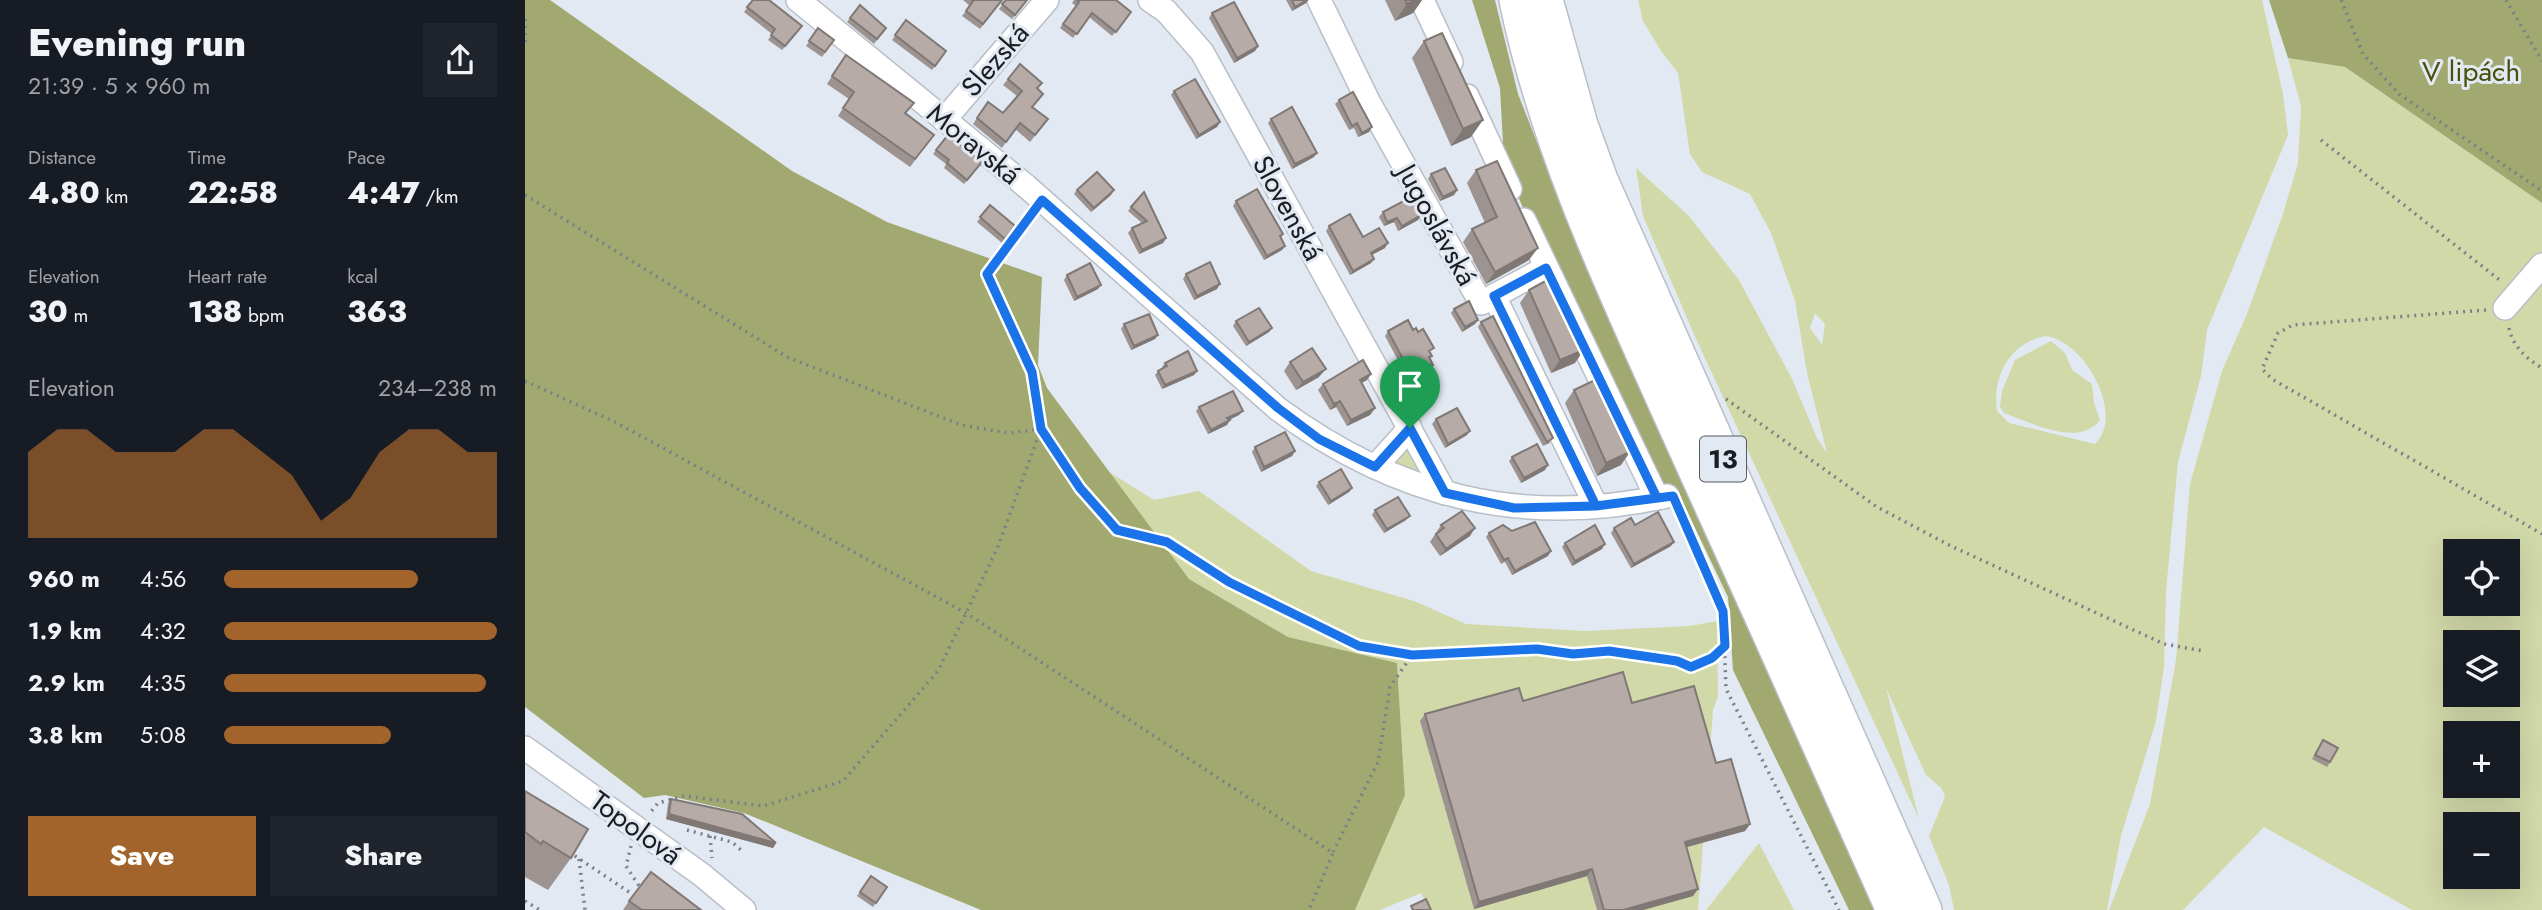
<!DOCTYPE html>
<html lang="en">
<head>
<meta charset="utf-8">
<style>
	:root { --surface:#171b24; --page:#20242c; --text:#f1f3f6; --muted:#9ea1a6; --accent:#a3642b }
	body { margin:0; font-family:Jost,sans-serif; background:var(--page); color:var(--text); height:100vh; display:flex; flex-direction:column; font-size:26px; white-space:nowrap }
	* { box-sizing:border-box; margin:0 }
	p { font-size:23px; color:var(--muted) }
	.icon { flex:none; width:38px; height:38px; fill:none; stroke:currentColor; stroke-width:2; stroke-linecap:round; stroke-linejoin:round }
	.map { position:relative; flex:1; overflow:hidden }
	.drawer { display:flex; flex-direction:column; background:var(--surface); width:525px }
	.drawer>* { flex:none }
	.buttons { position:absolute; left:1918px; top:539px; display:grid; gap:14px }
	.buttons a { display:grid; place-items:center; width:77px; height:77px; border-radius:0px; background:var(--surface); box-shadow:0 7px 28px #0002; font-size:35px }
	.pin { position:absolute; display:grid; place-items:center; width:60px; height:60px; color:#fff; margin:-72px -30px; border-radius:50% 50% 50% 0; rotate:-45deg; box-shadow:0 0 7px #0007 }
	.pin .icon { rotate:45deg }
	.round { display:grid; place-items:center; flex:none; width:74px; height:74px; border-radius:0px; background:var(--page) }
	.overview { display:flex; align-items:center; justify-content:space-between; height:119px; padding:0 28px }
	h1 { font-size:38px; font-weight:800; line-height:52px }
	.metrics { display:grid; grid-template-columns:repeat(3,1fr); gap:10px; height:119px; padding:7px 28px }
	.metrics div { display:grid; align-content:center }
	.metrics b { font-size:30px; font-weight:800 }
	.metrics small { font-size:19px; font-weight:400 }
	.metrics p { font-size:19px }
	.chart { height:196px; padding:14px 28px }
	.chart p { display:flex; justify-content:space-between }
	.chart svg { width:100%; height:126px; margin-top:7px; fill:var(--accent); opacity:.7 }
	.primary-button { display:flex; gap:14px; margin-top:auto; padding:14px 28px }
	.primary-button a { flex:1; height:80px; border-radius:0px; background:var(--accent); color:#fff; font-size:28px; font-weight:800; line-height:80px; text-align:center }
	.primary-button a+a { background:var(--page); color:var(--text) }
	ul { padding:0 28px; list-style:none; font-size:23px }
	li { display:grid; grid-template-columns:112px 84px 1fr; align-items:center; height:52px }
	li i { height:18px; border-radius:9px; background:var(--accent) }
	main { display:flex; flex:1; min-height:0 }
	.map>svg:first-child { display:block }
	.green { fill:#d1d9a9; fill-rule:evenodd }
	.forest { fill:#a1a971 }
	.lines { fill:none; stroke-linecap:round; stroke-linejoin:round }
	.minor-casing { stroke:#b9bfc8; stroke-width:26 }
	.highway-casing { stroke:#b9bfc8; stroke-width:38 }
	.path { stroke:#7c8086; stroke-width:3.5; stroke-dasharray:2 5; stroke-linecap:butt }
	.minor { stroke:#fff; stroke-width:23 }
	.highway { stroke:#fff; stroke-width:35 }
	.wall { fill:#9d9390 }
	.shaded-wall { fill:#7f7875 }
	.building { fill:#b6aba7; stroke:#7f7875; stroke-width:2 }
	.route-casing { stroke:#fff; stroke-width:14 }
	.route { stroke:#1a73e8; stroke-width:9 }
	.labels { text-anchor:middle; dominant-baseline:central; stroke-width:6; stroke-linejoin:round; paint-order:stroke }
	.shield { fill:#e2e9f2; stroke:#575a60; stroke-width:2 }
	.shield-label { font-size:26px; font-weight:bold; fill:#1b1d21 }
	.street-label { font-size:28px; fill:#1b1d21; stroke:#e2e9f2 }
	.park-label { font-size:28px; fill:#494f0c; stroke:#e2e9f2 }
</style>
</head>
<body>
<main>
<section class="drawer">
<div class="overview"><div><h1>Evening run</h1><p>21:39 · 5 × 960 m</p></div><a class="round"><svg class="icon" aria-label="share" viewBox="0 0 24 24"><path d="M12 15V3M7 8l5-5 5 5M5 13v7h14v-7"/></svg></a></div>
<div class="metrics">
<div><p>Distance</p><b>4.80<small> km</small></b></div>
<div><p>Time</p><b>22:58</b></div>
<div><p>Pace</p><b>4:47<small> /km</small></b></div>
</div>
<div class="metrics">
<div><p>Elevation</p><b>30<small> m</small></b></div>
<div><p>Heart rate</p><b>138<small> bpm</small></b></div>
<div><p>kcal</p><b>363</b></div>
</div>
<div class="chart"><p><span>Elevation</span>234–238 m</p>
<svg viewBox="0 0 160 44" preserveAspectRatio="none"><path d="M0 44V14L10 6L20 6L30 14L40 14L50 14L60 6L70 6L80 14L90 22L100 38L110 30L120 14L130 6L140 6L150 14L160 14V44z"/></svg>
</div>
<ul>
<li><b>960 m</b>4:56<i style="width:71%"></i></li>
<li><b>1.9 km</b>4:32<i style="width:100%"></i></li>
<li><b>2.9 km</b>4:35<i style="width:96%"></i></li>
<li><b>3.8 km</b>5:08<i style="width:61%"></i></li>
</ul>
<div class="primary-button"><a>Save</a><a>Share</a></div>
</section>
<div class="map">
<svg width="2017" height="910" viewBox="0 0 2017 910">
	<rect width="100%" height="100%" fill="#e2e9f2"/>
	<!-- green -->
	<g class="green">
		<path d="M1113 0H1737L1758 94 1763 135 1682 330 1676 376 1653 462 1641 592 1639 667 1631 721 1596 836 1582 910H1429L1424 885 1404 836 1420 797 1417 789 1401 775 1361 688 1394 819 1172 341 1118 216 1111 168 1164 216 1214 280 1267 379 1292 438 1302 453 1282 373 1270 301 1246 233 1225 194 1177 172 1165 154 1153 73 1136 51 1118 21ZM1290 313 1300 324 1297 345 1285 328ZM1520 336C1559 340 1601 414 1570 444L1484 423 1472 411C1467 376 1485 343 1520 336Z"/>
		<path d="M1763 58 1820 67 2017 203V910H1887L1739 827 1658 910H1584L1625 804 1651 660 1665 484 1697 371 1722 314 1758 214 1773 163 1776 106ZM1930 551H1983V604H1930ZM1930 642H1983V695H1930ZM1930 733H1983V786H1930ZM1930 824H1983V877H1930Z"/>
		<path d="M1526 341 1540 353 1547 370 1567 384 1569 403 1575 420C1553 448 1507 423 1479 413L1475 407 1477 391 1490 360Z"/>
		<polygon points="885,449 901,476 868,463 876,450"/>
		<polygon points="581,470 629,500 674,491 786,571 889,601 941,624 1059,631 1165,626 1192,621 1193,696 1188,710 1173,910 904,910 896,893 855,910 830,910 880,795 872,663 763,637 664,579"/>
		<polygon points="1234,843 1269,910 1181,910"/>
	</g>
	<!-- forest -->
	<g class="forest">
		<polygon points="0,0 25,0 267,171 362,222 517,277 513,365 522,388 664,579 763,637 872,663 880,795 830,910 456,910 219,813 140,795 119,798 0,707"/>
		<polygon points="947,0 970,0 993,94 1037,206 1092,321 1351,910 1324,910 1208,670 1203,597 1151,488 1129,483 1010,237 979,162 975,88"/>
		<polygon points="1744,0 2017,0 2017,203 1820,67 1763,58"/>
	</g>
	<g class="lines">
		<!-- minor casing -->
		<g class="minor-casing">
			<g id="minor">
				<path d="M273 0 501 186 753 409C871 496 997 528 1142 496"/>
				<polyline points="625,0 641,11 677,52 920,493"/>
				<polyline points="794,0 843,101 956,303 969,296 1071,506"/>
				<polyline points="897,0 926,62"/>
				<polyline points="942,96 985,189"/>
				<polyline points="419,120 522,0"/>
				<polyline points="999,220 1132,498"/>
				<polyline points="969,296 1021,268"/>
				<polyline points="1980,308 2017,265"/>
				<polyline points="850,467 885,428"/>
				<polyline points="0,748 177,875 219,910"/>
			</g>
		</g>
		<!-- highway casing -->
		<g class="highway-casing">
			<g id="highway">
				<path d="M992 0C1024 154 1094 298 1158 441 1229 597 1299 754 1369 910"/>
				<polyline points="1020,0 1055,125 1075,180 1399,910"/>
			</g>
		</g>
		<!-- path -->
		<g class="path">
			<polyline points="1816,0 1838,54 1874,94 2017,191"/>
			<polyline points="1981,0 2017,61"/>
			<polyline points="0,19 0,45"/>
			<polyline points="1796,140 1976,281"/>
			<polyline points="0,195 262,357 436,425 484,433 516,429 472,549 413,671 318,781 239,806 159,796 133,803 125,813"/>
			<polyline points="506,215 462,274 507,372 516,429 555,488 592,530 642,542 704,582 834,646 887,655 1012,649 1048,655 1084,651 1152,661 1166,667 1187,658 1200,646"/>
			<polyline points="1961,310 1768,325 1753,333 1737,369 1747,379 2017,534"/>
			<path d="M1984 328C1988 347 2001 358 2017 368"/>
			<polyline points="0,381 90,422 441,613 808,853 784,910"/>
			<polyline points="1201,399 1352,507 1426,546 1639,644 1679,651"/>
			<polyline points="1155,511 1198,611 1201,689 1314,910"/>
			<polyline points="162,830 207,842 216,850"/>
			<polyline points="185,836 187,858"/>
			<polyline points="106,846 101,866 116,889"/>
			<polyline points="44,852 110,896"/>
			<polyline points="808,852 853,762 865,687 887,655"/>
			<polyline points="54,859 60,910"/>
			<polyline points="0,901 15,910"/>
		</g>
		<!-- minor -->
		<use href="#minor" class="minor"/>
		<!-- highway -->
		<use href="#highway" class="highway"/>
	</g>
	<!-- wall -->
	<g class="wall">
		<polygon points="228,0 274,30 257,50 243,40 247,34 219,12"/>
		<polygon points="438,0 477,0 455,29 437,16 445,6"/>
		<polygon points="481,0 502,0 487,19 474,9"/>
		<polygon points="549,0 591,0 603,17 587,36 564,17 548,38 535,28 551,6 547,3"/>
		<polygon points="761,0 783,0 781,3 767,11"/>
		<polygon points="860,0 897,0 888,13 870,21"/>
		<polygon points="335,5 361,28 349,44 322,22"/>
		<polygon points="687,13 733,46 730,51 709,63 684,18"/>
		<polygon points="381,20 421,51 407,70 367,40"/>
		<polygon points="293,28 309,40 297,57 281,46"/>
		<polygon points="899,41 946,137 926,146 887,58"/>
		<polygon points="321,55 381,113 409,135 385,167 313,116 324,99 302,84"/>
		<polygon points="483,79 512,89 518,94 507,107 523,119 505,142 490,129 477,148 448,124 463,102 478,113 492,96 478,85"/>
		<polygon points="649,91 695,122 692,127 671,139 646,95"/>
		<polygon points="814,100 844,132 833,137 829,128 824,130 810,104"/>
		<polygon points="746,119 789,157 767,169 743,123"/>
		<polygon points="411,150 457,162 439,184 419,168 421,164 408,154"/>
		<polygon points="951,170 1004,260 961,284 938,242 947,229 960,223 942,183"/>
		<polygon points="906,174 932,190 929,195 915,201 903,179"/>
		<polygon points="552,190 586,195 566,212 549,194"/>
		<polygon points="711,201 758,234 756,238 760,246 757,250 739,260 708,206"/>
		<polygon points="465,205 490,226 477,243 452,222"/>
		<polygon points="606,207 641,238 638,243 614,254 603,233 607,228 617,223 603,211"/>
		<polygon points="858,212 896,215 893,220 873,231 869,222 859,226 854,217"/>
		<polygon points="804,226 838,237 860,248 847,255 846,263 825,275 801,231"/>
		<polygon points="661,274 692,289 669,300 658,279"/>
		<polygon points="542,275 573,289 549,301 539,280"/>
		<polygon points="1004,290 1050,363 1026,373 995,303"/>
		<polygon points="929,309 950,324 937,332 926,313"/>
		<polygon points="711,321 747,328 744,332 721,346 708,326"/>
		<polygon points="956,322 1025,443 1018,446 953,327"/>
		<polygon points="599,324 633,335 630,339 606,350 596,329"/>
		<polygon points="888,330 907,356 904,359 905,369 884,381 860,336 863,331"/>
		<polygon points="765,362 794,377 771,390 759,371"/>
		<polygon points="640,363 672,371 669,375 637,389 630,375 633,371 638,369 637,367"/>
		<polygon points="846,374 842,380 836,383 850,408 845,415 822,426 811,407 805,410 793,390 798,384"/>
		<polygon points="1049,390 1096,465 1072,476 1040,403"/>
		<polygon points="674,407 714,415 704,420 702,425 683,434 671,411"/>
		<polygon points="911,419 942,435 920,448 907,424"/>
		<polygon points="730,447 770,451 767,456 736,472 727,452"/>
		<polygon points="987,457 1020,470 996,483 984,461"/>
		<polygon points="794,482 827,488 824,492 803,505 791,486"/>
		<polygon points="850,510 881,520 859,533 847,515"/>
		<polygon points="916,525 945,536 915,556 905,542"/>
		<polygon points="1110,525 1146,546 1106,568 1086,533 1089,528"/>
		<polygon points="964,533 1023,556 987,575 980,562 976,564 961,537"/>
		<polygon points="1040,543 1077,549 1047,566 1037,547"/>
		<polygon points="998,701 1107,703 1191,763 1225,824 1220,831 1161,847 1168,896 1118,910 1072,910 1062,876 949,909 895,721 900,714"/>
		<polygon points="1798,740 1805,762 1802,767 1787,759"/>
		<polygon points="0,791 46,858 23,890 0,877"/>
		<polygon points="146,799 251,843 248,848 141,819 143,803"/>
		<polygon points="346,876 362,887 348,907 332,896"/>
		<polygon points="104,901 176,910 98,910"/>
	</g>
	<!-- shaded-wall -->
	<g class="shaded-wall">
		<polygon points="782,0 783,0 781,3 767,11 770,7"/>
		<polygon points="890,0 897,0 888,13 870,21 882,4"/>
		<polygon points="733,46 730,51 709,63 712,58"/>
		<polygon points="958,120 946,137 926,146 938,129"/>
		<polygon points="695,122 692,127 671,139 674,135"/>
		<polygon points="847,127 844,132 833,137 837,133"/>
		<polygon points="792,153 789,157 767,169 770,164"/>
		<polygon points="589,190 586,195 566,212 569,208"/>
		<polygon points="932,190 929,195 915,201 918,197"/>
		<polygon points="896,215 893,220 873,231 877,226"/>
		<polygon points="872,218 869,222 859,226 862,222"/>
		<polygon points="641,238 638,243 614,254 617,250"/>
		<polygon points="863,243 860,248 842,257 846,253"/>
		<polygon points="760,246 757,250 739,260 742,256"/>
		<polygon points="1013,248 1004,260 961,284 970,272"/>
		<polygon points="849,259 846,263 825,275 828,271"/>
		<polygon points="695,284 692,289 669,300 672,296"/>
		<polygon points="576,285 573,289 549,301 552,297"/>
		<polygon points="953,320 950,324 937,332 940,327"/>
		<polygon points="747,328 744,332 721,346 724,342"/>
		<polygon points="633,335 630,339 606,350 609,346"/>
		<polygon points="1059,350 1050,363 1026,373 1035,360"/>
		<polygon points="908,365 905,369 884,381 887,376"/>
		<polygon points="801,369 794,377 771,390 778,382"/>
		<polygon points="672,371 669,375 637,389 640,385"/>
		<polygon points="846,374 842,380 831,386 835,380"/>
		<polygon points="815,401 811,407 805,410 809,404"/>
		<polygon points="850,408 845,415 822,426 826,420"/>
		<polygon points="718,411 714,415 699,422 702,418"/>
		<polygon points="705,420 702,425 683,434 686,430"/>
		<polygon points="945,431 942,435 920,448 923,444"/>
		<polygon points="770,451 767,456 736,472 739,467"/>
		<polygon points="1105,452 1096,465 1072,476 1081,463"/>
		<polygon points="1023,465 1020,470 996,483 999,478"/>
		<polygon points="827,488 824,492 803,505 806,501"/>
		<polygon points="885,516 881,520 859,533 862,529"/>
		<polygon points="950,528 945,536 915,556 921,549"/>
		<polygon points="1149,542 1146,546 1106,568 1109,564"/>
		<polygon points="1080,544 1077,549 1047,566 1050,561"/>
		<polygon points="1026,551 1023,556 987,575 990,571"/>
		<polygon points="144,814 251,843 248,848 141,819"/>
		<polygon points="1225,824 1220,831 1155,849 1160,842"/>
		<polygon points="1067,869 1062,876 949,909 954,902"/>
		<polygon points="1173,889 1168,896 1118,910 1098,910"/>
	</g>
	<!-- building -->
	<g class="building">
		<polygon points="228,0 244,0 277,26 260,46 246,35 250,29 222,7"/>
		<polygon points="447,0 477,0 458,24 441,11 448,1"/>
		<polygon points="481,0 502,0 490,15 477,4"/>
		<polygon points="552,0 591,0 606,12 591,32 567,13 552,34 538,24 554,2"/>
		<polygon points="767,0 782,0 770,7"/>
		<polygon points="880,0 890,0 882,4"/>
		<polygon points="709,2 733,46 712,58 687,13"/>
		<polygon points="335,5 361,28 352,39 325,18"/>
		<polygon points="381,20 421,51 410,66 370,35"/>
		<polygon points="293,28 309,40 300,52 284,41"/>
		<polygon points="917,33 958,120 938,129 899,41"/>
		<polygon points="321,55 389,103 380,113 409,135 390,159 318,108 329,92 307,76"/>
		<polygon points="495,64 517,83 512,88 518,94 507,107 523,119 510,135 495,123 481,142 452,118 463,102 478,113 497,91 483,79"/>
		<polygon points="670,79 695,122 674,135 649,91"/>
		<polygon points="828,92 847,127 837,133 832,123 827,126 814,100"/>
		<polygon points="767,107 792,153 770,164 746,119"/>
		<polygon points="423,135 457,162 442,180 422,163 424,160 411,150"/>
		<polygon points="972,161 1013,248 970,272 947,229 972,217 951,170"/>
		<polygon points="920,168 932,190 918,197 906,174"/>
		<polygon points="572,172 589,190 569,208 552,190"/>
		<polygon points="732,189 758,234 755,236 760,246 742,256 711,201"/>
		<polygon points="619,192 641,238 617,250 607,228 622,221 606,207"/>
		<polygon points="886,197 896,215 877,226 872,218 862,222 858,212"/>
		<polygon points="465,205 490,226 480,239 455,217"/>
		<polygon points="825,214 838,237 854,228 863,243 846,253 849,259 828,271 804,226"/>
		<polygon points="685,262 695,284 672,296 661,274"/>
		<polygon points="565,263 576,285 552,297 542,275"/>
		<polygon points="1026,278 1059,350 1035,360 1004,290"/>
		<polygon points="944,301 953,320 940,327 929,309"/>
		<polygon points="734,308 747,328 724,342 711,321"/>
		<polygon points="624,314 633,335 609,346 599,324"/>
		<polygon points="968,316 1028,438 1022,442 956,322"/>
		<polygon points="883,320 888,330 891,328 893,332 898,329 909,348 904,351 907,356 904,357 908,365 887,376 863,331"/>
		<polygon points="787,348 801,369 778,382 765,362"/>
		<polygon points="663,351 672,371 640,385 633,371 642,366 640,363"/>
		<polygon points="838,360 846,374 835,380 850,408 826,420 815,401 809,404 798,384"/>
		<polygon points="1072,379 1105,452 1081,463 1049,390"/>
		<polygon points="708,391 718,411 702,418 705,420 686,430 674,407"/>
		<polygon points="932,408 945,431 923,444 911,419"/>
		<polygon points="760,432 770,451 739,467 730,447"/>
		<polygon points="1012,444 1023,465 999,478 987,457"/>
		<polygon points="816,469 827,488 806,501 794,482"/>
		<polygon points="873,497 885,516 862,529 850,510"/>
		<polygon points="937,511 950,528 921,549 911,534 919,528 916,525"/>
		<polygon points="1133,512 1149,542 1109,564 1089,528 1106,518 1110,525"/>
		<polygon points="1010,522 1026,551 990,571 983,558 979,560 964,533 978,525 987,531"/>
		<polygon points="1070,525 1080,544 1050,561 1040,543"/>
		<polygon points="1098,672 1107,703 1169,686 1191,763 1206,759 1225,824 1160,842 1173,889 1098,910 1079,910 1067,869 954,902 900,714 994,688 998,701"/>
		<polygon points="1798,740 1813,748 1805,762 1790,755"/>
		<polygon points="0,791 63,829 46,858 18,841 16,844 0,832"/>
		<polygon points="146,799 217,814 251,843 144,814"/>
		<polygon points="126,872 176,910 117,910 104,901"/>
		<polygon points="346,876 362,887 351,903 335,892"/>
		<polygon points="901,899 906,910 888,910 886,906"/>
	</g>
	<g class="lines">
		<!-- route casing -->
		<g class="route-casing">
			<polyline id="route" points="885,428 850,467 794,439 753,408 517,200 462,274 507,372 516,429 555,488 592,530 642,542 704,582 834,646 887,655 1012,649 1048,654 1084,651 1152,661 1166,667 1187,658 1200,646 1198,611 1148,496 1071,506 969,296 1021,268 1132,498 1071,506 989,508 920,493 885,428"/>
		</g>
		<!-- route -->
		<use href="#route" class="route"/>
	</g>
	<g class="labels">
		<!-- shield labels -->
		<rect class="shield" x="1175" y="436.5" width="46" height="45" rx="5"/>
		<g class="shield-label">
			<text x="1198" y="459">13</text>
		</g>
		<!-- street labels -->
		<g class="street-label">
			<text transform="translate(470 60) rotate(-49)">Slezská</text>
			<text transform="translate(449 144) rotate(39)">Moravská</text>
			<text transform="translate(763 208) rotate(61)">Slovenská</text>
			<text transform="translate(912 225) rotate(61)">Jugoslávská</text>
			<text transform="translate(111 828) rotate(36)">Topolová</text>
		</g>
		<!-- park labels -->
		<g class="park-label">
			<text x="1946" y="71">V lipách</text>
		</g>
	</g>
</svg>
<div class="buttons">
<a><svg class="icon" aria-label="locate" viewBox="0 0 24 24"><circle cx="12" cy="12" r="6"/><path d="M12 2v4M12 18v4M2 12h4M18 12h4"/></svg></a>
<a><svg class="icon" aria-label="layers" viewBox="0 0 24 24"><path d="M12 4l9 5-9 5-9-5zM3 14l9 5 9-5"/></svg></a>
<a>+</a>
<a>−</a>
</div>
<div class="pin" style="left:885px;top:428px;background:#1e9e55"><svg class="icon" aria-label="arrive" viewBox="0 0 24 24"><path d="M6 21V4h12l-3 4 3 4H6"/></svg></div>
</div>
</main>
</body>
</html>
